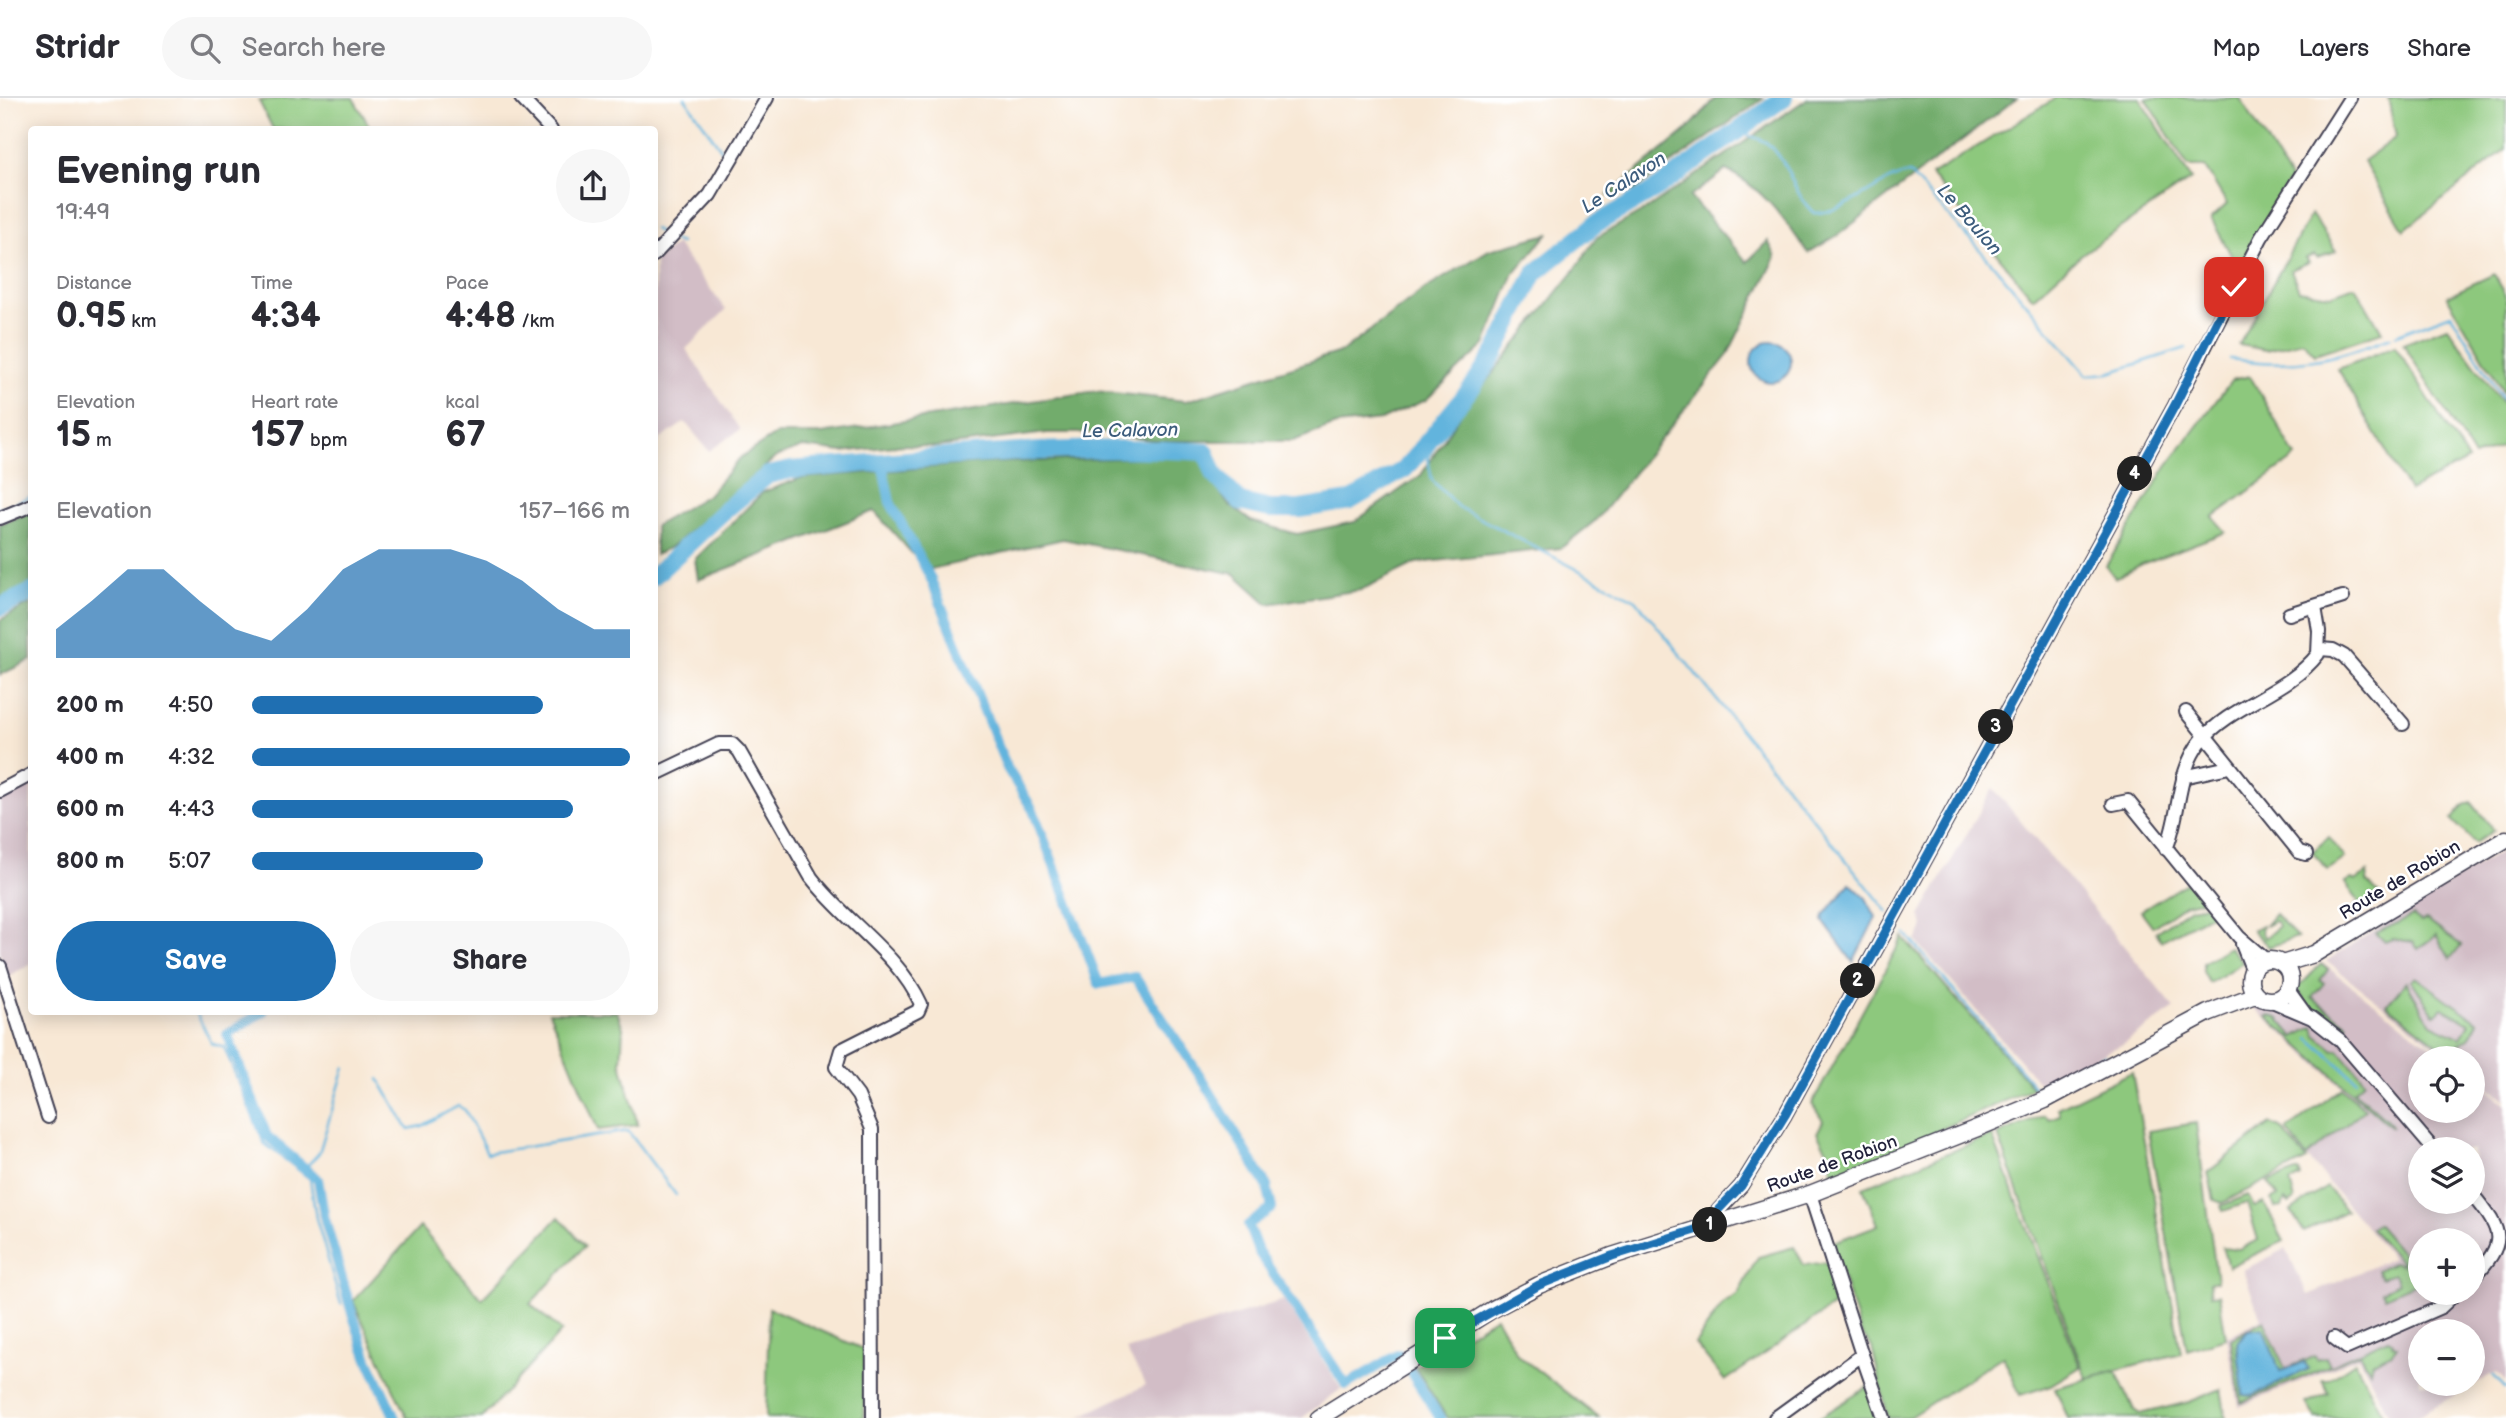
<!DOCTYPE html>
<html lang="en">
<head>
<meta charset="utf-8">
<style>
	:root { --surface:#fff; --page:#f7f7f7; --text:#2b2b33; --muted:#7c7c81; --line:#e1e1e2; --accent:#1f6fb2 }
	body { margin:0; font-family:"Balsamiq Sans",sans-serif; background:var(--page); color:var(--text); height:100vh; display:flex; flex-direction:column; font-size:26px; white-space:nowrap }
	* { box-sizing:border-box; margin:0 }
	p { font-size:23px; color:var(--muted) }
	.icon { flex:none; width:38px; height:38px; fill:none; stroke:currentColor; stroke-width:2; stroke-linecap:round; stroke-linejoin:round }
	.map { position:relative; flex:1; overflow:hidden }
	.sheet { position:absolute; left:28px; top:28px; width:630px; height:889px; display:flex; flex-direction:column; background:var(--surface); border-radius:7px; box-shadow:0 4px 18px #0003 }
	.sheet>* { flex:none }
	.fabs { position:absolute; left:2408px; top:948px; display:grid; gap:14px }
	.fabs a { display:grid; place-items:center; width:77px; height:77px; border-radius:50%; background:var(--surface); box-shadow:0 4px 18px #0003; font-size:35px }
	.pin { position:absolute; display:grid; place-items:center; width:60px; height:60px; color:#fff; margin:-30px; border-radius:14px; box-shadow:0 4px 10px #0006 }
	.km { position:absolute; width:35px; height:35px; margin:-18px; border-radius:50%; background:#222; color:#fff; font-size:19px; line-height:35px; text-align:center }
	.round { display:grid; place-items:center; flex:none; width:74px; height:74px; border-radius:37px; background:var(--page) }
	.headline { display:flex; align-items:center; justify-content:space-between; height:119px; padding:0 28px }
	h1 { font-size:38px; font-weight:600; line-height:52px }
	.metrics { display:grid; grid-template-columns:repeat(3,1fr); gap:10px; height:119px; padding:7px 28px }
	.metrics div { display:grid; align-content:center }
	.metrics b { font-size:35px; font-weight:600 }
	.metrics small { font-size:19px; font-weight:400 }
	.metrics p { font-size:19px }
	.chart { height:196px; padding:14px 28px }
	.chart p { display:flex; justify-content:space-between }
	.chart svg { width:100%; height:126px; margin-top:7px; fill:var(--accent); opacity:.7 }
	.action { display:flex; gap:14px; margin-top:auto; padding:14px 28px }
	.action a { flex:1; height:80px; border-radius:42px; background:var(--accent); color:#fff; font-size:28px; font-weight:600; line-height:80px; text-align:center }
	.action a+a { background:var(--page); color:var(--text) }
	ul { padding:0 28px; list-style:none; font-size:23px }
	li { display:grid; grid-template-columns:112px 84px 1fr; align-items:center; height:52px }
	li i { height:18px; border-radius:9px; background:var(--accent) }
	header { display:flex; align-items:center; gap:42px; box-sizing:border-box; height:98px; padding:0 35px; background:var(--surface); border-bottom:2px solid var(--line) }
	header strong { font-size:33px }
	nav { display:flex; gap:38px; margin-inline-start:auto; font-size:24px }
	.search { width:490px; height:63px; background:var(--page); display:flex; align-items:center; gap:18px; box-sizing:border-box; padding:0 24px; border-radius:38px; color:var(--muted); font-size:26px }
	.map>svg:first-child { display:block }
	.industrial { fill:#d2bdc6; fill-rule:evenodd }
	.green { fill:#8dc87d; stroke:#58755c; stroke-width:2 }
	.forest { fill:#72ac6c; stroke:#4a6754; stroke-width:2 }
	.water { fill:#62b4dd; stroke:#426b8c; stroke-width:2 }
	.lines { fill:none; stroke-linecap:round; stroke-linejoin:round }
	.stream { stroke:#62b4dd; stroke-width:2.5 }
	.canal { stroke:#62b4dd; stroke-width:10 }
	.river { stroke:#62b4dd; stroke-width:18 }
	.minor-casing { stroke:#424052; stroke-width:16 }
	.major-casing { stroke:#424052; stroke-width:19 }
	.minor { stroke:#fff; stroke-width:12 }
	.major { stroke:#fff; stroke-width:16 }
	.route-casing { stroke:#fff; stroke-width:14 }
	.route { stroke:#1f6fb2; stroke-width:9 }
	.labels { text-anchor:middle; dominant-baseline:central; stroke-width:5; stroke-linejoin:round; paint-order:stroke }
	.street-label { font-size:18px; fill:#22223b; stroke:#fff }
	.water-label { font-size:19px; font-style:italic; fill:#3c5c7c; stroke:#fff }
</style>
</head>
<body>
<header>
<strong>Stridr</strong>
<div class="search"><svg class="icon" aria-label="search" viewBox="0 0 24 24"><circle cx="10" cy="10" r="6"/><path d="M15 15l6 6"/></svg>Search here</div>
<nav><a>Map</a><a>Layers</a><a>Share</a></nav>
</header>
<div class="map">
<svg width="2506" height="1320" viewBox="0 0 2506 1320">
	<rect width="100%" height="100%" fill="#fff"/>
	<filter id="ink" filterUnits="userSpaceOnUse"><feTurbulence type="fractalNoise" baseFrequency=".0143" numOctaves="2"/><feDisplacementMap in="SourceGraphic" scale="14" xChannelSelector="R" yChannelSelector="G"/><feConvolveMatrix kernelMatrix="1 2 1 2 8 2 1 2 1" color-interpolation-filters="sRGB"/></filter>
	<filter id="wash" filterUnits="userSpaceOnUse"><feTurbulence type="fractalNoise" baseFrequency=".00686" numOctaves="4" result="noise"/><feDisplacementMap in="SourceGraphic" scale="28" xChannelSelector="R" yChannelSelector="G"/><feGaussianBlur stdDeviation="1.57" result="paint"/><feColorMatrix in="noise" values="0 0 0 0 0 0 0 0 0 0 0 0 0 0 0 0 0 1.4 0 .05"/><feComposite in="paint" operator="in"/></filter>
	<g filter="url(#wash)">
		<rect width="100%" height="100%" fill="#f8e8d5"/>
		<!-- industrial -->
		<g class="industrial">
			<polygon points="676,146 726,212 686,251 740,332 709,353 685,324 655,345 655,163"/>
			<polygon points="31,682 31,866 8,878 0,855 0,699"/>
			<polygon points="1993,690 2175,910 2123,946 2040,986 1916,843 1924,828 1920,818"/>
			<polygon points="2506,750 2506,1002 2473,977 2473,961 2452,961 2326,863"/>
			<path d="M2321 864 2447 961H2420V1013H2473V980L2506 1006V1284L2496 1274 2414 1320H2390L2359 1259 2239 1309 2227 1239 2261 1221 2243 1172 2286 1151 2308 1197 2392 1160 2307 1059 2367 1011 2250 906 2278 909ZM2420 1052H2473V1104H2420ZM2420 1143H2473V1195H2420ZM2420 1234H2473V1286H2420Z"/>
			<polygon points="1284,1202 1341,1291 1302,1320 1081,1318 1146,1287 1126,1252"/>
		</g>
		<!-- green -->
		<g class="green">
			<polygon points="283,0 353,0 371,31 273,31 259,3"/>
			<polygon points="2056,0 2140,0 2191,81 2082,156 2033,200 1931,77"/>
			<polygon points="2146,0 2240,0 2290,81 2239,171 2211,121 2227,106 2205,69 2188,69"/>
			<polygon points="2388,0 2506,0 2506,51 2404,132 2363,63 2396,39"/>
			<polygon points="2311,116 2336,153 2317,160 2314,157 2306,160 2309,164 2291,172 2299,192 2330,197 2355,188 2382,234 2315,256 2303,243 2266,252 2239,247"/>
			<polygon points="2494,176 2506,197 2506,298 2447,198"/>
			<polygon points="2447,229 2506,310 2506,347 2474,359 2403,246"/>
			<polygon points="2395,248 2468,362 2409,393 2338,271"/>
			<polygon points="2250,278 2296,359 2213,419 2226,434 2142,466 2115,480 2106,468 2167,368 2232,282"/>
			<polygon points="2471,704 2494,732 2475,745 2452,722 2464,707"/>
			<polygon points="2329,739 2345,760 2328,772 2312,754"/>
			<polygon points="2368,775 2367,784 2383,799 2356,815 2353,810 2359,804 2345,785 2352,781 2355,783"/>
			<polygon points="2188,784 2204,802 2186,806 2153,829 2141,813"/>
			<polygon points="2205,807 2213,815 2161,843 2156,834 2190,810"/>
			<polygon points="2275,816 2297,839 2269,849 2252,832 2262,827 2261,834 2265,840 2279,828 2275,823 2265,828"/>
			<polygon points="2413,818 2421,824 2426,822 2461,847 2450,861 2436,837 2418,851 2413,844 2392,841 2385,844 2376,835"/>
			<polygon points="1903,839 2033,990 1846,1074 1832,1076 1831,1059 1817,1035 1823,1023 1812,1006"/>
			<polygon points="2229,849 2243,864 2209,885 2203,873 2203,865"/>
			<path d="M2321 866 2328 872 2320 882 2324 885 2312 900 2347 926 2345 936 2334 927 2336 923 2334 926C2320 917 2303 907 2298 890Z"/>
			<polygon points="2416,879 2478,924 2469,940 2448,954 2387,907 2406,884 2431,926 2461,940 2469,925 2442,910 2435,917 2411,883"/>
			<polygon points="549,914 617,914 623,930 621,965 638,1027 598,1032"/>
			<polygon points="2270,918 2278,920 2294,939 2314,929 2316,937 2334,952 2338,951 2365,983 2354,993 2388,1023 2392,1030 2267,919"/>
			<polygon points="2132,974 2181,1255 2086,1280 1998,1037 2045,1017 2049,1021 2060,1017 2058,1010"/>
			<polygon points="2342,990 2365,1011 2307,1059 2287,1032"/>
			<polygon points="2196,1025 2217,1183 2209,1185 2211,1197 2219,1196 2226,1240 2187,1252 2148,1033"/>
			<polygon points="2271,1026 2281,1030 2307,1062 2222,1105 2214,1102 2208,1074"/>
			<polygon points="1992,1037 2080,1269 2049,1288 2020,1297 2003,1258 1908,1320 1888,1320 1872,1249 1861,1235 1831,1145 1878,1127 1863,1089"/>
			<polygon points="2299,1073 2301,1079 2290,1085 2295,1102 2289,1106 2285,1102 2282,1109 2275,1110 2272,1102 2278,1098 2268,1084"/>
			<polygon points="2327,1089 2346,1113 2304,1134 2291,1113"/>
			<polygon points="2248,1097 2254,1109 2264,1105 2284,1143 2228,1169 2222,1149 2239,1151 2258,1142 2247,1105 2223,1113 2221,1108"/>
			<polygon points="559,1119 585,1148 530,1206 562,1233 482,1320 407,1320 353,1203 420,1129 482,1201"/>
			<polygon points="2377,1126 2404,1158 2403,1162 2420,1146 2420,1153 2410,1164 2420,1175 2420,1183 2385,1199 2382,1193 2398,1185 2394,1176 2381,1180 2377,1172 2395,1164 2404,1167 2370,1130"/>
			<polygon points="1794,1149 1804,1167 1828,1164 1838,1194 1833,1208 1725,1283 1695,1246 1723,1206 1738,1196 1758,1159"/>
			<polygon points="769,1210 865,1252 864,1320 766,1320"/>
			<polygon points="1496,1219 1518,1257 1599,1320 1447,1320 1415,1269"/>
			<polygon points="2264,1222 2285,1271 2315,1258 2317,1262 2326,1259 2329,1268 2388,1241 2393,1244 2392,1247 2397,1248 2392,1255 2372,1264 2370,1273 2360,1255 2241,1305 2231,1241"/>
			<polygon points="2355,1264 2385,1320 2316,1320 2306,1305 2329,1295 2322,1282 2328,1282"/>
			<polygon points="2116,1273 2134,1312 2140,1316 2189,1304 2221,1291 2226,1320 2068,1320 2055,1290"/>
			<polygon points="1869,1288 1880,1320 1819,1320"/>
		</g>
		<!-- forest -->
		<g class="forest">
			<polygon points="1716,0 1764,0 1634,92 1607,98 1689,30"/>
			<path d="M1808 0H2017L1838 137 1808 155C1784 122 1764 90 1726 72L1690 99 1747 164 1768 143 1776 159 1727 258 1596 422 1561 450 1416 465 1361 492 1268 506 1235 476 1063 441 927 472 874 413 698 482 695 461 763 394 801 380 981 365 1202 357 1209 377 1228 406 1251 423 1297 436 1354 424 1421 377 1461 315 1572 176 1596 140 1650 109Z"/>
			<polygon points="1548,136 1514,175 1485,247 1426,302 1381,322 1336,327 1293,343 1159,343 1101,335 1047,335 936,349 904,347 842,354 803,349 776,359 673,448 655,457 655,428 709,396 741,359 777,336 821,336 1096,293 1186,303 1343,253 1422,193 1489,152"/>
			<polygon points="31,414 31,487 0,503 0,426"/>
			<polygon points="31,505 31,562 0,577 0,522"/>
		</g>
		<!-- water -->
		<g class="water">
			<circle cx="1771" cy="264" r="20"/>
			<polygon points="1850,785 1866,800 1876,819 1853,864 1823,823 1824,818"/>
			<polygon points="2263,1230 2280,1273 2304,1265 2309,1271 2252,1298 2243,1297 2237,1244 2248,1232"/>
		</g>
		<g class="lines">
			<!-- stream -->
			<g class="stream">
				<polyline points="685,0 726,58"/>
				<path d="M1737 34C1746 37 1761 40 1768 46 1790 64 1793 97 1814 115 1852 114 1884 76 1910 76L1991 164 2087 277 2109 275 2186 250"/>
				<polyline points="731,49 759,0"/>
				<polyline points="688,112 721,67"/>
				<polyline points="654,131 666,139"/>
				<polyline points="672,142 680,145"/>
				<polyline points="2396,237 2451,216 2506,306"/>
				<path d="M2230 261C2296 270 2329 263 2391 239"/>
				<polyline points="1435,331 1438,341 1428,361 1432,382 1458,409 1636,502 1888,814"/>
				<polyline points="0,411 32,398"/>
				<polyline points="1906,836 2034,988 2038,990 2105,957"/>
				<polyline points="196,914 212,946 224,949 264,1045 310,1081 316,1120 341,1206"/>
				<polyline points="2309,940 2356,982"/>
				<polyline points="379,981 408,1031 422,1028 458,1008 465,1012 487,1055 628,1033 676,1097"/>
				<polyline points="305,1070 319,1055 345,969"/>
				<polyline points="2493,1277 2506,1291"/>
			</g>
			<!-- canal -->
			<g class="canal">
				<polyline points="882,365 890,404 930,479 1007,670 1033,712 1099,886 1135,879 1206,987 1267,1088 1272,1110 1248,1127 1258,1153 1346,1287 1399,1256 1440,1320"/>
				<polyline points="263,914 227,936 267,1038 318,1081 325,1122 352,1215 368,1261 395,1320"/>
			</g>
			<!-- river -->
			<g class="river">
				<path d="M654 478 724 413 768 377 791 372C928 360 1068 345 1206 354L1215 377 1240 404 1270 411H1300L1350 403 1405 371 1473 288 1496 253 1535 175 1596 126 1658 90 1784 0"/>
				<polyline points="0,509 32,494"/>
			</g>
		</g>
	</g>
	<g filter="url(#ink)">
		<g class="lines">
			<!-- minor casing -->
			<g class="minor-casing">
				<g id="minor">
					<polyline points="521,0 551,32"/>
					<polyline points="654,157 710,97 767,0"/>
					<polyline points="0,420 32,407"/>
					<polyline points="2289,516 2343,499"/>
					<polyline points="2320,551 2333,552 2344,558 2403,626"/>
					<polyline points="2186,614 2299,754 2306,756"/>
					<path d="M654 677 719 646H732L739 653 811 779C844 823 898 855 921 906L918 913 841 952 836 969 858 998 872 1031 873 1320"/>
					<polyline points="2183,679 2229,669"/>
					<polyline points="0,693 32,676"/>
					<polyline points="2113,706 2128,703 2239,839 2266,862"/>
					<path d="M2166 751C2181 716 2176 674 2201 643 2232 606 2288 595 2318 556L2319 533 2315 509"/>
					<polyline points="2242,846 2252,871"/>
					<polyline points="0,868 48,1019"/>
					<polyline points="2288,892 2306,917"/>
					<polyline points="2272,903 2312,920 2340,942 2434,1052"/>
					<path d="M2473 1097C2505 1136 2506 1144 2473 1180"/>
					<polyline points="1714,1126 1714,1117 1741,1088 1785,1017 2175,307 2261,140 2350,0"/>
					<polyline points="2334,1240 2347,1250 2441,1209 2456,1195"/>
					<polyline points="1862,1257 1884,1320"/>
					<polyline points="1775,1320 1862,1257 1810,1096"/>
				</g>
			</g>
			<!-- major casing -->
			<g class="major-casing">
				<g id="major">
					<circle cx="2270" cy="882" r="20"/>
					<polyline points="2282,866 2314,856 2506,741"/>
					<polyline points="1319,1320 1493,1211 1539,1187 1612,1158 1810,1096 1980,1029 2045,1002 2208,915 2255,897"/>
				</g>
			</g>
			<!-- minor -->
			<use href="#minor" class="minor"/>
			<!-- major -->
			<use href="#major" class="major"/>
		</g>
	</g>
	<g class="lines" filter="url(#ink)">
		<!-- route casing -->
		<g class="route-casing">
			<polyline id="route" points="1445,1240 1539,1187 1612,1158 1714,1126 1718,1112 1741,1088 1785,1017 2175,307 2234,189"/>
		</g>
		<!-- route -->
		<use href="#route" class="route"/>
	</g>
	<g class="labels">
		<!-- street labels -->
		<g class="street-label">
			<text transform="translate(2400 782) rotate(-31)">Route de Robion</text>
			<text transform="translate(1832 1066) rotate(-20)">Route de Robion</text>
		</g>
		<!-- water labels -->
		<g class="water-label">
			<text transform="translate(1624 85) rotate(-33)">Le Calavon</text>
			<text transform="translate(1969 122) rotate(49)">Le Boulon</text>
			<text transform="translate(1130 333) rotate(-1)">Le Calavon</text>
		</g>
	</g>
</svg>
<div class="fabs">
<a><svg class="icon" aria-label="locate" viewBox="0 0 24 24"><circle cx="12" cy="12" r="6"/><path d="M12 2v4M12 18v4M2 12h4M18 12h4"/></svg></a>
<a><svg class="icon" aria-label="layers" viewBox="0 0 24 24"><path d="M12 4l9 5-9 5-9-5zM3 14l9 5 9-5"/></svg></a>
<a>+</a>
<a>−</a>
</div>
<div class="pin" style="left:1445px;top:1240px;background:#1e9e55"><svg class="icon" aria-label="arrive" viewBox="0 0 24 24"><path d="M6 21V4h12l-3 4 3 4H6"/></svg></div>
<div class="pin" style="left:2234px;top:189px;background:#d93025"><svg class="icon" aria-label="check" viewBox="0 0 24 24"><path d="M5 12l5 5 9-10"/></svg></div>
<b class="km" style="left:1710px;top:1127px">1</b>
<b class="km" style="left:1858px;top:883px">2</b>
<b class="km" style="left:1996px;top:629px">3</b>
<b class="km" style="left:2135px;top:376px">4</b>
<section class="sheet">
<div class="headline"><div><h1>Evening run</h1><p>19:49</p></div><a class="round"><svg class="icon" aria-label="share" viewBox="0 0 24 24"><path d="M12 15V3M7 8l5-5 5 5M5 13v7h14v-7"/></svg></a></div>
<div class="metrics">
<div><p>Distance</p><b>0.95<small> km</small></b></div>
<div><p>Time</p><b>4:34</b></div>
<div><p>Pace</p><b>4:48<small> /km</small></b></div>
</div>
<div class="metrics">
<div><p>Elevation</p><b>15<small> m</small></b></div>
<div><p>Heart rate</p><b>157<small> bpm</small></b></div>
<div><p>kcal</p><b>67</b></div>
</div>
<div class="chart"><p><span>Elevation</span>157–166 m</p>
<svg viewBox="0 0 160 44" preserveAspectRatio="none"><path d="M0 44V34L10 24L20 13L30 13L40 24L50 34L60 38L70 27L80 13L90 6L100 6L110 6L120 10L130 17L140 27L150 34L160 34V44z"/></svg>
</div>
<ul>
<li><b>200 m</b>4:50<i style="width:77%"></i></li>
<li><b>400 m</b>4:32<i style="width:100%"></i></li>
<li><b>600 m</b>4:43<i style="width:85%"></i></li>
<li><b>800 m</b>5:07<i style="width:61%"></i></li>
</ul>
<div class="action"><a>Save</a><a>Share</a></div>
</section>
</div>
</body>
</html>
